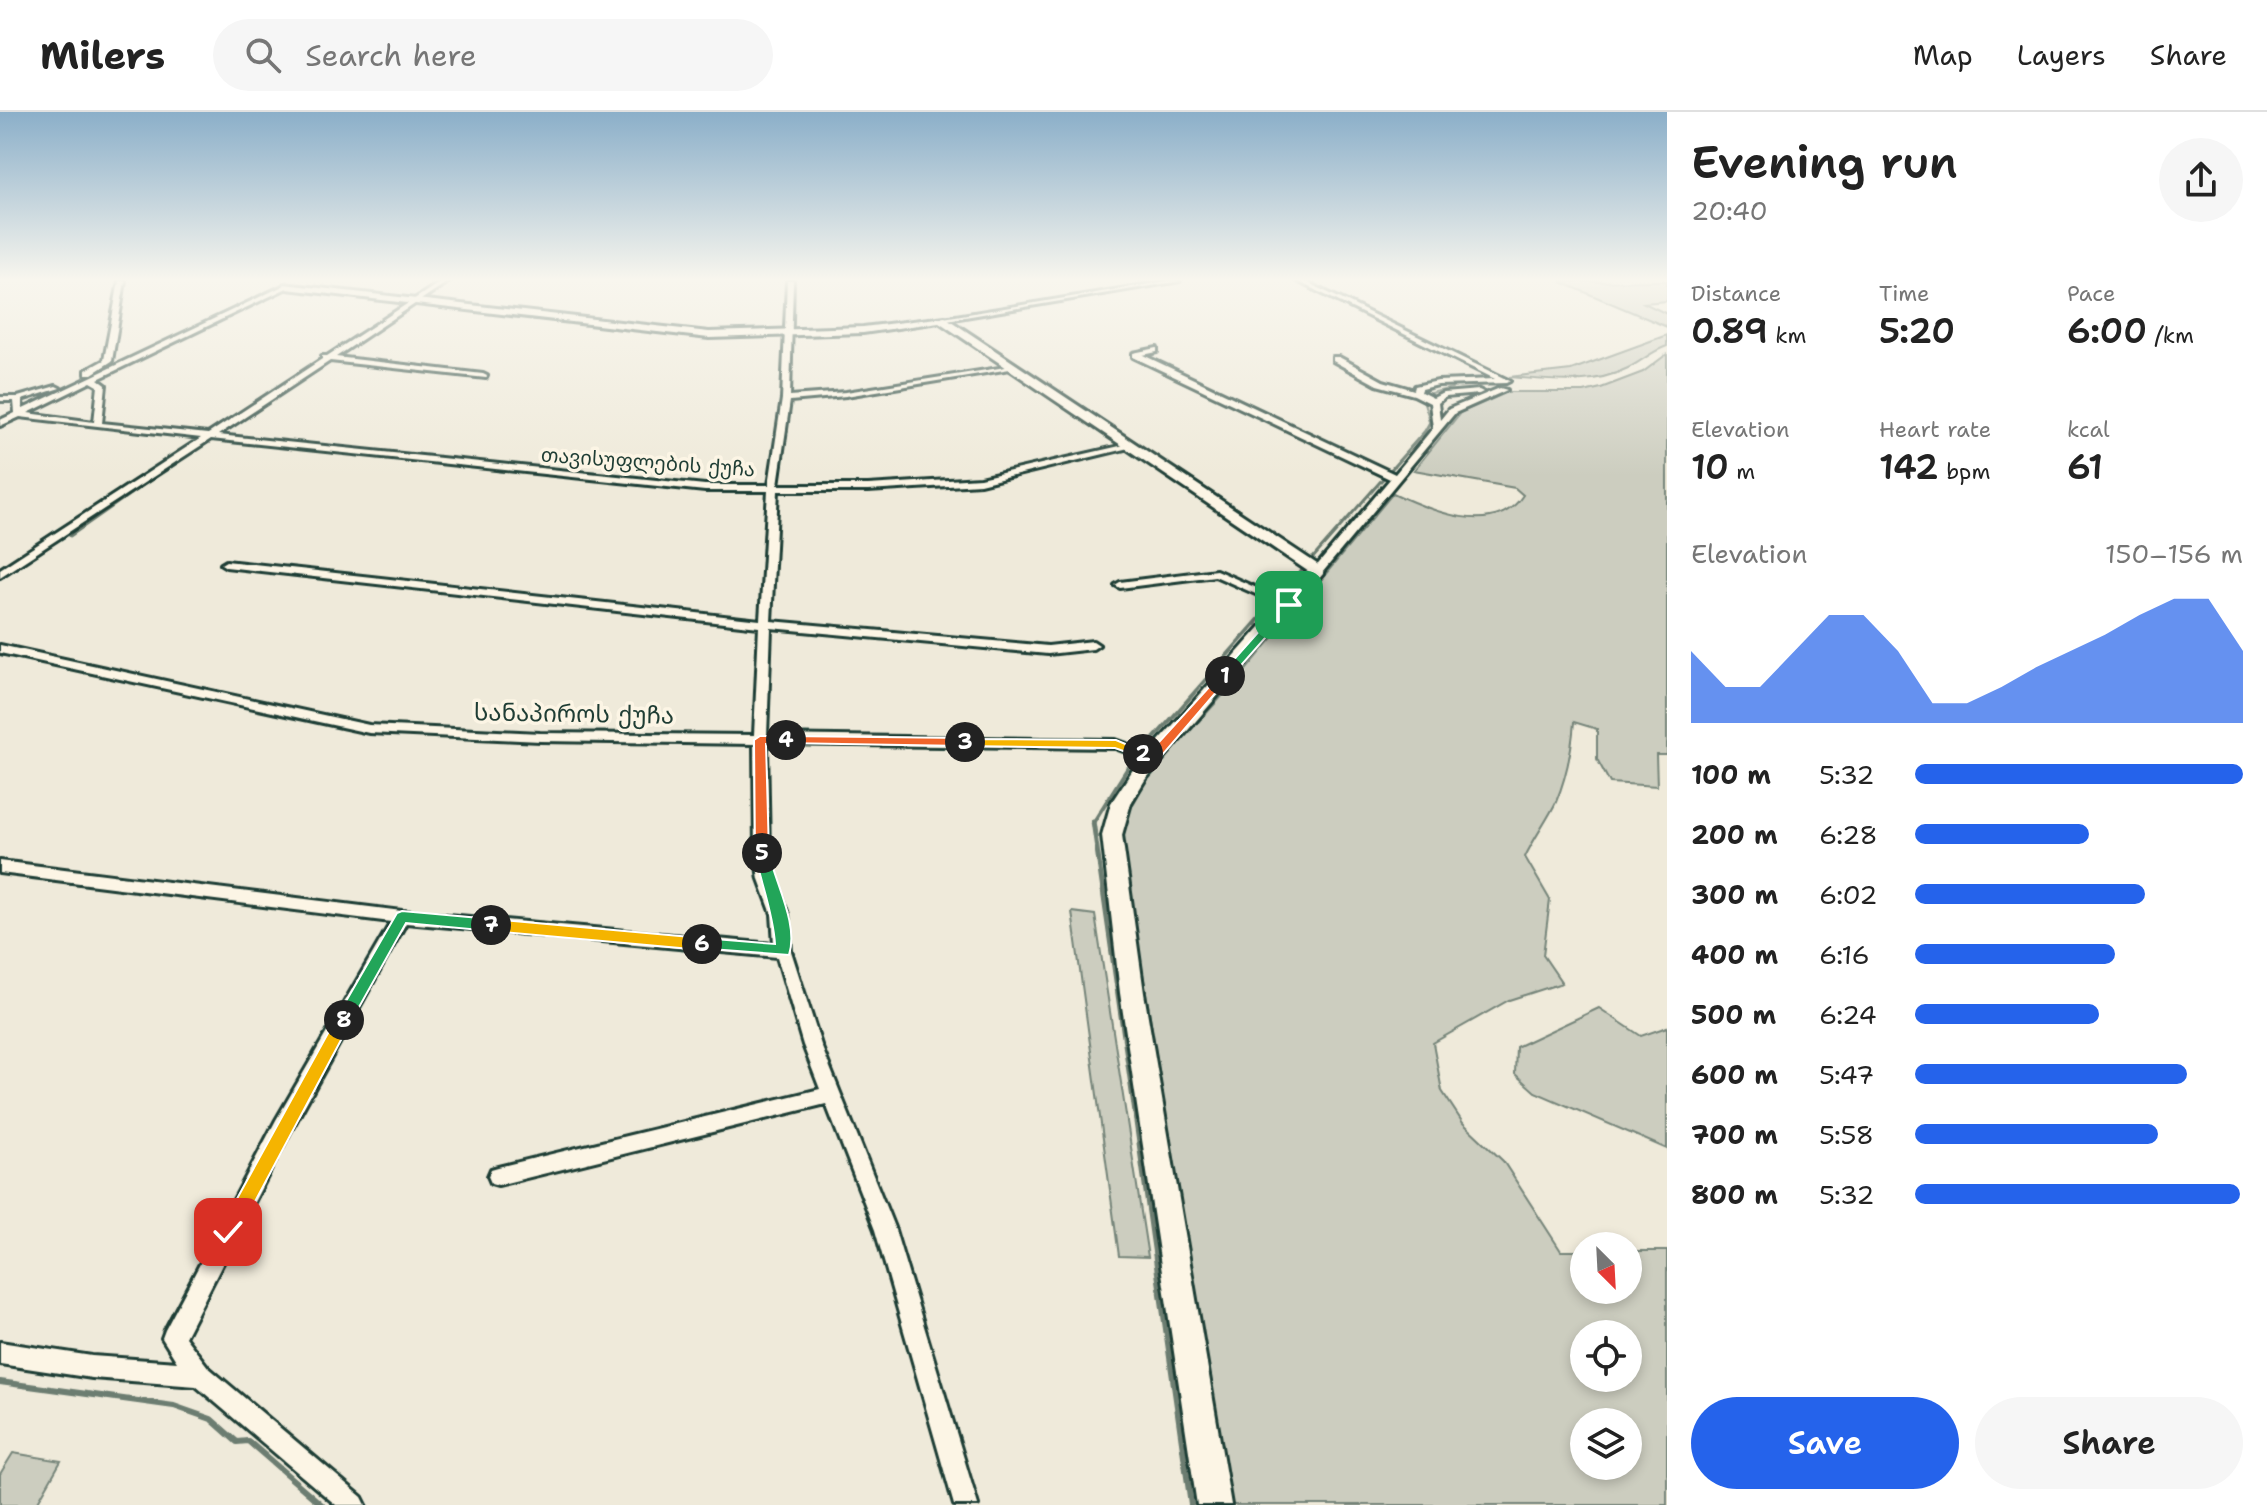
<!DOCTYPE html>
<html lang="en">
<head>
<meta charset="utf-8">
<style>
	:root { --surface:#fff; --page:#f6f6f6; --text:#222; --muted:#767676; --line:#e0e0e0; --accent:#2563eb }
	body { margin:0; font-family:"Shantell Sans","Noto Sans Georgian",sans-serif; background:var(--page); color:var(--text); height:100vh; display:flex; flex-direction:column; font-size:30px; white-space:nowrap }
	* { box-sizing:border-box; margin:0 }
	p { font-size:26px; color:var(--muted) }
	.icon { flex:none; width:44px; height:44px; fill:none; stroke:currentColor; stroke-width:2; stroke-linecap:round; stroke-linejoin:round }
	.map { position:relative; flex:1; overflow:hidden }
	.sheet { display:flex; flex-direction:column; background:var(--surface); width:600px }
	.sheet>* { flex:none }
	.needle { width:52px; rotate:156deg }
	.fabs { position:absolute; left:1570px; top:1120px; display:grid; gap:16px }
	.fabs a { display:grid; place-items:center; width:72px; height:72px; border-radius:50%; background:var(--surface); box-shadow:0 4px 12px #0003; font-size:40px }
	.pin { position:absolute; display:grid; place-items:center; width:68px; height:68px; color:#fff; margin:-34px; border-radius:16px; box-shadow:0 4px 12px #0006 }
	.km { position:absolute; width:40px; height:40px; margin:-20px; border-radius:50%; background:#222; color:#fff; font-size:22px; line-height:40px; text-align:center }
	.round { display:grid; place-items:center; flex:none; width:84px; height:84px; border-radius:42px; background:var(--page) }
	.head { display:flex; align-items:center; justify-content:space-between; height:136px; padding:0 24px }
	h1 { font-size:44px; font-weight:600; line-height:60px }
	.figures { display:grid; grid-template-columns:repeat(3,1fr); gap:12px; height:136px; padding:8px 24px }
	.figures div { display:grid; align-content:center }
	.figures b { font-size:34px; font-weight:600 }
	.figures small { font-size:22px; font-weight:400 }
	.figures p { font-size:22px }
	.chart { height:224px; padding:16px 24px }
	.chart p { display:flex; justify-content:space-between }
	.chart svg { width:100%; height:144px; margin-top:8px; fill:var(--accent); opacity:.7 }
	.action { display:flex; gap:16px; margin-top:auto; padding:16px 24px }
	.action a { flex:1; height:92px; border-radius:48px; background:var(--accent); color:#fff; font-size:32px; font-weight:600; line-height:92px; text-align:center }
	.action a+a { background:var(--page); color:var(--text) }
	ul { padding:0 24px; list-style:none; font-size:26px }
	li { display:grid; grid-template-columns:128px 96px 1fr; align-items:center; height:60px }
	li i { height:20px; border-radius:10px; background:var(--accent) }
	header { display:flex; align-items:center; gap:48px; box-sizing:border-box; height:112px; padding:0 40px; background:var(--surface); border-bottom:2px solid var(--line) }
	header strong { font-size:38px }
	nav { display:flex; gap:44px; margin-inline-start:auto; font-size:28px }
	.search { width:560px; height:72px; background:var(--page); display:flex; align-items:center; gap:20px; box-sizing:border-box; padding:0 28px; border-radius:44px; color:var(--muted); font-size:30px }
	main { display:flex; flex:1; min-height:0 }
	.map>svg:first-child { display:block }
	.green { fill:#cccdbf; stroke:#76857a; stroke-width:2; fill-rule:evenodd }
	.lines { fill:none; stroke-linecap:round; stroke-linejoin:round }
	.stream-far4 { stroke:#6c7d71; stroke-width:2 }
	.stream-far3 { stroke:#6c7d71; stroke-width:3 }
	.stream-far2 { stroke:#6c7d71; stroke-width:4 }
	.stream-far1 { stroke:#6c7d71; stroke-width:5 }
	.stream { stroke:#6c7d71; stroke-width:6 }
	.street-casing { stroke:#1f3d34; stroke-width:6 }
	.secondary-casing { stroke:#1f3d34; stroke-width:6 }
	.street { fill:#fcf5e5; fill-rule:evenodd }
	.secondary { fill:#fcf5e5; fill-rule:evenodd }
	.split-1 { fill:#22a559; stroke:#fff; stroke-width:2 }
	.split-2 { fill:#f0652b; stroke:#fff; stroke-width:2 }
	.split-3 { fill:#f5b400; stroke:#fff; stroke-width:2 }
	.split-4 { fill:#f0652b; stroke:#fff; stroke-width:2 }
	.split-5 { fill:#f0652b; stroke:#fff; stroke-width:2 }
	.split-6 { fill:#22a559; stroke:#fff; stroke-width:2 }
	.split-7 { fill:#f5b400; stroke:#fff; stroke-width:2 }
	.split-8 { fill:#22a559; stroke:#fff; stroke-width:2 }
	.split-9 { fill:#f5b400; stroke:#fff; stroke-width:2 }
	.labels { text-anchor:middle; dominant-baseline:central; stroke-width:7; stroke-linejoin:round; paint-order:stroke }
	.far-street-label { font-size:20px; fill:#1f3d34; stroke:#fcf5e5 }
	.street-label { font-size:24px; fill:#1f3d34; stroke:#fcf5e5 }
</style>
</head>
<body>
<header>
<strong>Milers</strong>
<div class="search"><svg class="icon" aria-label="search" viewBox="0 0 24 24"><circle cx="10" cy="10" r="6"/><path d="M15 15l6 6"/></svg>Search here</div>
<nav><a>Map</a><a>Layers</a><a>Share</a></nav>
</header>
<main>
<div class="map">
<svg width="1667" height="1393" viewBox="0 0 1667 1393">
	<rect width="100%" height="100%" fill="#efeada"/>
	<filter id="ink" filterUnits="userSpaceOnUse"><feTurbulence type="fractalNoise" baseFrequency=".0125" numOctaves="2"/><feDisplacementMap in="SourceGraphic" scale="16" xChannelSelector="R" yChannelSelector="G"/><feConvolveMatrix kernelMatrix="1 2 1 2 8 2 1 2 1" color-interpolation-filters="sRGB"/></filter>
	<g filter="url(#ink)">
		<!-- green -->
		<g class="green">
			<polygon points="1667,169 1667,189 1644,191 1667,202 1667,215 1561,170"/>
			<path d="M1667 223V234C1652 239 1642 249 1628 256 1590 275 1550 268 1509 265L1571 258Z"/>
			<path d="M1667 242V643H1656L1657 674 1610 671 1597 647V617L1574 610C1572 636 1566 666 1556 690 1548 707 1534 726 1525 745L1550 788 1543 843 1562 871 1509 888 1433 931 1442 979 1463 1011 1503 1049 1561 1139H1584V1178H1628V1139H1667V1393H1229L1122 732 1124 709 1148 665 1246 558 1393 381C1429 398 1495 427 1523 383L1515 376 1414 358 1460 301 1508 280H1584L1601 276 1643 260ZM1584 1222H1628V1266H1584ZM1584 1310H1628V1354H1584Z"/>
			<polygon points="1072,800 1095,803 1148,1145 1119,1144"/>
			<polygon points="1599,896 1641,924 1667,915 1667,1037 1535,980 1515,962 1516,935"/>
			<polygon points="13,1341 61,1349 36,1393 0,1393 0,1362"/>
		</g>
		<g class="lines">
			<!-- stream-far4 -->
			<g class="stream-far4">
				<polyline points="348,237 453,169"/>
				<polyline points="5,306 288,169"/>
				<polyline points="1429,306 1423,288 1426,282 1452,276"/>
			</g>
			<!-- stream-far3 -->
			<g class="stream-far3">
				<polyline points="0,308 9,304"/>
				<polyline points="70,424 196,336"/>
				<polyline points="1281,482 1425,319 1430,310 1428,304"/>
			</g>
			<!-- stream-far2 -->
			<polyline class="stream-far2" points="1093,711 1127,657 1283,480"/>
			<!-- stream-far1 -->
			<polyline class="stream-far1" points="1093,709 1136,1008"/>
			<!-- stream -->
			<g class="stream">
				<polyline points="1136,1006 1191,1393"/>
				<polyline points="0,1270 174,1294 211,1307 237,1330 248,1329 322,1393"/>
			</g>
			<!-- street casing -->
			<g class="street-casing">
				<g id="street">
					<polygon points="119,169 125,169 112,249 92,262 86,262 86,258 104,248"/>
					<path d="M442 169H449L336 245 483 262 487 264 486 266 330 249 218 323 705 373H769L782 287 787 169H793L790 284 846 280 1012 254 1016 256 846 284 790 289 778 373H868L980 366 1133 331 1137 334 980 372 868 379H778L771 509 1048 534 1093 529 1099 533 1093 537 1048 542 771 516 767 623 1116 628 1158 643 1160 646 1153 650 1115 636 767 632 769 741 775 767 788 802 791 839 821 933 895 1118 978 1393H954L875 1118 826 992 498 1073 491 1071 488 1064 491 1057 498 1055 820 977 803 933 777 845 406 811 290 1020 185 1225 208 1255 362 1385 366 1393H336L196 1274 92 1266 0 1252V1230L92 1244 177 1250 162 1226 165 1218 276 1008 391 810 0 761V749L402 799 774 832 772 802 759 767 755 741 754 632 540 629 369 621 0 541V533L369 613 540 621 754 623 759 515 226 455 221 452 226 449 760 508 768 379H705L211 327 0 465V457L201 326 20 305 0 314V308L15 301 14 289H0V285H18L56 274 60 276 22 288 23 297 285 173H289V175L98 267 106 273 102 311 208 322 322 247V244H327ZM91 270 98 274 94 310 28 301Z"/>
					<polygon points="1168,169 1180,169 941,209 937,207"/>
					<polygon points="1297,169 1304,169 1510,269 1506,271 1438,273 1422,277 1421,280 1433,286 1443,281 1479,278 1483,280 1479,282 1445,285 1438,291 1440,308 1449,297 1500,276 1507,278 1455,301 1322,461 1314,461 1314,457 1390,367 1133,245 1133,241 1157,236 1157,240 1143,243 1395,362 1433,316 1430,291 1414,283 1377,273 1333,249 1333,245 1339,245 1383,269 1414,278 1415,274 1438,269 1495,267"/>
					<polygon points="1216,458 1295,493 1293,495 1285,495 1215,464 1120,476 1115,473 1120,470"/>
				</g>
			</g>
			<!-- secondary casing -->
			<g class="secondary-casing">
				<polygon id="secondary" points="284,172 709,220 863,215 945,205 1323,456 1323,462 1145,668 1131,691 1122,723 1144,881 1231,1393 1197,1393 1120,881 1102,723 1111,691 1132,659 1309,460 939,210 863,221 709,226 287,177"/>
			</g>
			<!-- street -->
			<use href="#street" class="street"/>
			<!-- secondary -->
			<use href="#secondary" class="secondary"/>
		</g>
	</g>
	<!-- sky -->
	<linearGradient id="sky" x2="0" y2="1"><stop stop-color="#8bafc9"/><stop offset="0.46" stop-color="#f8f6ee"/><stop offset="1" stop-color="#f8f6ee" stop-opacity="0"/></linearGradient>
	<rect width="1667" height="364" fill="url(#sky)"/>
	<!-- split-1 -->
	<polygon class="split-1" points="1285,490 1294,493 1229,567 1221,567 1221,562"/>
	<!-- split-2 -->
	<polygon class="split-2" points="1221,562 1230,564 1157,649 1139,645 1139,639 1150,640"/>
	<!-- split-3 -->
	<polygon class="split-3" points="960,627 1116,628 1149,642 1143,646 1115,636 965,634 960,632"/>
	<!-- split-4 -->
	<polygon class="split-4" points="786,624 965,626 971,630 965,634 782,631 782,626"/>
	<!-- split-5 -->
	<polygon class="split-5" points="786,624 790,626 790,631 766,632 769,741 762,746 755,741 754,628 760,624"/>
	<!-- split-6 -->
	<path class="split-6" d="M762 736 769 741C775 771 799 812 789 843L697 836V827L702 826 775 832C773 800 761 772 755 741Z"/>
	<!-- split-7 -->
	<polygon class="split-7" points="491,807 702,826 709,832 702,838 491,819 484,813"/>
	<!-- split-8 -->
	<polygon class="split-8" points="402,799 491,807 498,813 491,819 406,811 349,913 338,913 338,903 397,801"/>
	<!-- split-9 -->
	<polygon class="split-9" points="344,901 351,908 349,913 235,1127 222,1127 222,1114 338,903"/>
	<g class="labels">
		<!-- far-street labels -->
		<g class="far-street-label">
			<text transform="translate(648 350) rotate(4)">თავისუფლების ქუჩა</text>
		</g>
		<!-- street labels -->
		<g class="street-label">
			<text transform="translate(574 602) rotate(1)">სანაპიროს ქუჩა</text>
		</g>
	</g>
</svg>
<div class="fabs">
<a><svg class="needle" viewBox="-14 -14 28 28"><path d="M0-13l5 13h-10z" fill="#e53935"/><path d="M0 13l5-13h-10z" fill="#767676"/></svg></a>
<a><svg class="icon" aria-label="locate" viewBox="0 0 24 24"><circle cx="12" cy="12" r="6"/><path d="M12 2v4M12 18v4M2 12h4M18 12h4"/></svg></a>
<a><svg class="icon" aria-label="layers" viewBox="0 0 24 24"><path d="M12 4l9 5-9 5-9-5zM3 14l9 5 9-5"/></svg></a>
</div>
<div class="pin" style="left:1289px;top:493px;background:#1e9e55"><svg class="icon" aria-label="arrive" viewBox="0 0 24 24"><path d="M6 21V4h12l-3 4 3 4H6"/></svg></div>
<div class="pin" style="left:228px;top:1120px;background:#d93025"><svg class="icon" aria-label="check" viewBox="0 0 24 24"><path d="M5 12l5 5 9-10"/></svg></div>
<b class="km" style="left:1225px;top:564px">1</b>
<b class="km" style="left:1143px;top:642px">2</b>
<b class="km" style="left:965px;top:630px">3</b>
<b class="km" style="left:786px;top:628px">4</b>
<b class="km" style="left:762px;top:741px">5</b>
<b class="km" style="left:702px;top:832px">6</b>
<b class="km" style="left:491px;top:813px">7</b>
<b class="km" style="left:344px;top:908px">8</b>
</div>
<section class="sheet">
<div class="head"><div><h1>Evening run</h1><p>20:40</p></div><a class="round"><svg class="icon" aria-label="share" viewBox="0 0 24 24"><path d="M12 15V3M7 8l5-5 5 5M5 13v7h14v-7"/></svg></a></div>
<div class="figures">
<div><p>Distance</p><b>0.89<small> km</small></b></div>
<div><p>Time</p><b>5:20</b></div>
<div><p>Pace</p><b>6:00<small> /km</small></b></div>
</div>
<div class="figures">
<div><p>Elevation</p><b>10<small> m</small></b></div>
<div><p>Heart rate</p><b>142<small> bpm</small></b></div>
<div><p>kcal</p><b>61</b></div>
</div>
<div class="chart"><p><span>Elevation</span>150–156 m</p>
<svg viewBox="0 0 160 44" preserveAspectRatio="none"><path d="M0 44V22L10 33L20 33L30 22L40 11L50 11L60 22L70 38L80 38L90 33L100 27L110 22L120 17L130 11L140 6L150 6L160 22V44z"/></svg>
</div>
<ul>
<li><b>100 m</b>5:32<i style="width:100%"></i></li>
<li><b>200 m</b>6:28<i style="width:53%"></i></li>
<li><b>300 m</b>6:02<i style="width:70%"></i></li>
<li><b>400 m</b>6:16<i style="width:61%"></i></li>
<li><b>500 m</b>6:24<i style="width:56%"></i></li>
<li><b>600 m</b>5:47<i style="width:83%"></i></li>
<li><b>700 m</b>5:58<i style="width:74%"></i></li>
<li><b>800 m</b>5:32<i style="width:99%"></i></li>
</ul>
<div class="action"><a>Save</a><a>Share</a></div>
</section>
</main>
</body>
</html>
